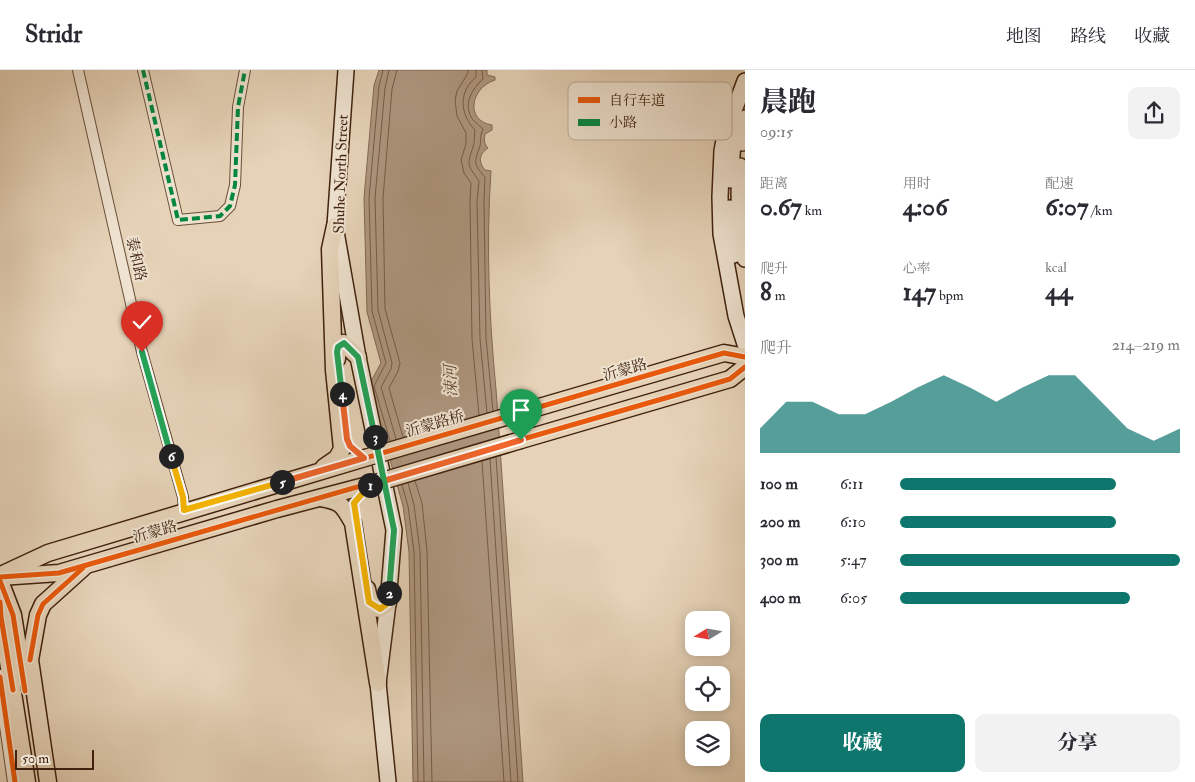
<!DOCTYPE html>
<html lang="zh">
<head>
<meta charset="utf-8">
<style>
	:root { --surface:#fff; --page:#f2f2f3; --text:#2b2b33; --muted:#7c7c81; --line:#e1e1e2; --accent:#0f766e }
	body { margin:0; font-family:"IM FELL Double Pica","Noto Serif SC",serif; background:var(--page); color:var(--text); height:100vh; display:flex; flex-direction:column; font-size:19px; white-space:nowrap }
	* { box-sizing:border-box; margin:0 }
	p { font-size:16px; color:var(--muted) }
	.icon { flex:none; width:28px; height:28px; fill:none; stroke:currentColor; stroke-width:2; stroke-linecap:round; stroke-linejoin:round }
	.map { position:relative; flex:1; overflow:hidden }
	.panel { display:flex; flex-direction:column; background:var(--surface); width:450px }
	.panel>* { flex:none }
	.needle { width:32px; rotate:259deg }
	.fabs { position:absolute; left:685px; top:541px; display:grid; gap:10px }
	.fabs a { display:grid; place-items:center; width:45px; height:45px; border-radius:10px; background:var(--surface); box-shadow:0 2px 12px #0003; font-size:25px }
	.scale { position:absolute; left:15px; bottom:12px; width:79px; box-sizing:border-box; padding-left:5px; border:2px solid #40220e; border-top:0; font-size:14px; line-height:18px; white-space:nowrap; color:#40220e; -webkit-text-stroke:4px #eee2d0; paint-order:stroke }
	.pin { position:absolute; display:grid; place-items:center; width:42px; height:42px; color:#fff; margin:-51px -21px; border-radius:50% 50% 50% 0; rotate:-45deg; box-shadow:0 0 5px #0007 }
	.pin .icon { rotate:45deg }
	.km { position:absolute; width:25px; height:25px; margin:-12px; border-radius:50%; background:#222; color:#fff; font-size:14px; line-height:25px; text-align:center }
	.round { display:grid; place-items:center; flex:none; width:52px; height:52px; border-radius:10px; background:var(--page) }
	.overview { display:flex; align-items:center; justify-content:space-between; height:85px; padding:0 15px }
	h1 { font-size:28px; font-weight:800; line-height:38px }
	.stats { display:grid; grid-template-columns:repeat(3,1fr); gap:8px; height:85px; padding:5px 15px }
	.stats div { display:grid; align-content:center }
	.stats b { font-size:25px; font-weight:800 }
	.stats small { font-size:14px; font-weight:400 }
	.stats p { font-size:14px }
	.chart { height:140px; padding:10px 15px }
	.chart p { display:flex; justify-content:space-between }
	.chart svg { width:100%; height:90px; margin-top:5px; fill:var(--accent); opacity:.7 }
	.cta { display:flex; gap:10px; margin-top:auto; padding:10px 15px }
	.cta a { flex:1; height:58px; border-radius:10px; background:var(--accent); color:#fff; font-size:20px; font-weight:800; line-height:58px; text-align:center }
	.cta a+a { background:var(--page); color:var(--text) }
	ul { padding:0 15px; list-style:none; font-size:16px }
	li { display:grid; grid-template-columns:80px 60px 1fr; align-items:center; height:38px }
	li i { height:12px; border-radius:6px; background:var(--accent) }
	header { display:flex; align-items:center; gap:30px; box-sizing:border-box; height:70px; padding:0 25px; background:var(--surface); border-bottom:1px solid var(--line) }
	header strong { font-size:24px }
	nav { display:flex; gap:28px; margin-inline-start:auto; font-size:18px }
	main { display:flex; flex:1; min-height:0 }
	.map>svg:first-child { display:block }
	.water { fill:#ad967e; stroke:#816851 }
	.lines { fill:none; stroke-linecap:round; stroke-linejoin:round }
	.shore { stroke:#765c46; stroke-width:1 }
	.minor-casing { stroke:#694e38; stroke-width:12 }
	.tertiary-casing { stroke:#694e38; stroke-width:16 }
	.secondary-casing { stroke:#40220e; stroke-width:18 }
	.primary-casing { stroke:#40220e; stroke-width:19 }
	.minor { stroke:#eee2d0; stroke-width:10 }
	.tertiary { stroke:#eee2d0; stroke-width:14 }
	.secondary { stroke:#eee2d0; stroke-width:15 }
	.primary { stroke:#e5d2b7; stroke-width:16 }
	.primary-bridge-casing { stroke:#40220e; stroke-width:19; stroke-linecap:butt }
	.primary-bridge { stroke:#e5d2b7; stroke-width:16 }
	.quiet { stroke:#00873e; stroke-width:4; stroke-dasharray:8 4; stroke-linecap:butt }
	.cycleway-casing { stroke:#eee2d0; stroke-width:8 }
	.cycleway { stroke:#e8590c; stroke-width:5 }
	.split-1-casing { stroke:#fff; stroke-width:10 }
	.split-2-casing { stroke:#fff; stroke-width:10 }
	.split-3-casing { stroke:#fff; stroke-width:10 }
	.split-4-casing { stroke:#fff; stroke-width:10 }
	.split-5-casing { stroke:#fff; stroke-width:10 }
	.split-6-casing { stroke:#fff; stroke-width:10 }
	.split-7-casing { stroke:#fff; stroke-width:10 }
	.split-1 { stroke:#f0652b; stroke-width:6 }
	.split-2 { stroke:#f5b400; stroke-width:6 }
	.split-3 { stroke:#22a559; stroke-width:6 }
	.split-4 { stroke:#22a559; stroke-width:6 }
	.split-5 { stroke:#f0652b; stroke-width:6 }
	.split-6 { stroke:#f5b400; stroke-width:6 }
	.split-7 { stroke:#22a559; stroke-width:6 }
	.labels { text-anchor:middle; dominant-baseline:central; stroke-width:4; stroke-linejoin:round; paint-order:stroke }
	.street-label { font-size:15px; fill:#40220e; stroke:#eee2d0 }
	.water-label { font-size:16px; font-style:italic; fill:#614530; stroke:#eee2d0 }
	.key { fill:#eee2d0; stroke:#baa896; stroke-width:1 }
	.key-label { font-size:14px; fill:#40220e }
</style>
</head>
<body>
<header>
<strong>Stridr</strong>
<nav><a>地图</a><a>路线</a><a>收藏</a></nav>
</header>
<main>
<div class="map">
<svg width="745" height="712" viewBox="0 0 745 712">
	<rect width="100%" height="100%" fill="#e5d2b7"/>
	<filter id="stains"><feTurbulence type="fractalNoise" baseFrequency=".004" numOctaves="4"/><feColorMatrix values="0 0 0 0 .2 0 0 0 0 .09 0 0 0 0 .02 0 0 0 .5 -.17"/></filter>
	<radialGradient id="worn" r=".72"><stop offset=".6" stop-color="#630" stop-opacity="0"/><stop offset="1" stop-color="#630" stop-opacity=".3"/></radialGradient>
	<!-- water -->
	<path class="water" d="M379 0H487V5L495 7V10C470 18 465 51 492 55V60L485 64C484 70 484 74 488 78 479 84 478 92 485 100L491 101C486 173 489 248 496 319L523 712H413L409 482 403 436 369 315 381 293 367 242 364 128 374 15Z"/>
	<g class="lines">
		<!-- shore -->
		<g class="shore">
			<polyline points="383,0 379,16 369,128 372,241 386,293 374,316 390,371"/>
			<polyline points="389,0 385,18 375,128 378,240 392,293 391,299 381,317 396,369"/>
			<polyline points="397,0 392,19 383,128 385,239 400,293 398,301 389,318 403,367"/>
			<polyline points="468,0 468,3 457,21 455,30 457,46 466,63 466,74 461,90 464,103 471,113 470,131 472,269 479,345"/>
			<path d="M476 0V7C458 22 460 44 475 60 474 65 475 72 473 77 467 95 467 94 479 111L477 131 480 269 487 343"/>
			<path d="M482 0 483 9C472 19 462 35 473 50 476 53 480 56 483 59 479 67 482 73 479 79 474 93 474 95 485 107L484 131 486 268 493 341"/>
			<polyline points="496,387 518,712"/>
			<polyline points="490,389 511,712"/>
			<polyline points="482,391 504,712"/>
			<polyline points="415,411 422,433 427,481 432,712"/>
			<polyline points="408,413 414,435 420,481 424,712"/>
			<polyline points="402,415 408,436 414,482 418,712"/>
		</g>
		<!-- minor casing -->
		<g class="minor-casing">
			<g id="minor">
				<polyline points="78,0 142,282 183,427 184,441"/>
				<polyline points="143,0 178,150 220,146 230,136 235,115 238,37 245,0"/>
			</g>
		</g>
		<!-- tertiary casing -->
		<g class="tertiary-casing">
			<polyline id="tertiary" points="0,607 15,712"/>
		</g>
		<!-- secondary casing -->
		<g class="secondary-casing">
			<g id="secondary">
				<polyline points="346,0 335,156 358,287 394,460 388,533 378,613 388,712"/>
				<polyline points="745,11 725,65 722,81 720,127 721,164 736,246 745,274"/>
				<polyline points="742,73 745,48"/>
				<path d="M740 96C738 128 739 158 745 189"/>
				<polyline points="730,110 733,73 736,61"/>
				<polyline points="730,138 734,185"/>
			</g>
		</g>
		<!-- primary casing -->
		<g class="primary-casing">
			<g id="primary">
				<polyline points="337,289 337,277 343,273 358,287"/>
				<polyline points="512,345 724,283 745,287"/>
				<polyline points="521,370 730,309 745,297"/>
				<polyline points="324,397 337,388 342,379 334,300 330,179 335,156"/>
				<path d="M320 428C342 432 342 434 353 453L378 613"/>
				<polyline points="5,503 48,483 365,388"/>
				<polyline points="0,507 59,503 277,439 372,414"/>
				<polyline points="0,511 13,545 23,608"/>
				<path d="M367 519C369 529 370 535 379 539L388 533"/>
				<polyline points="0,532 1,547 27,712"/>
				<polyline points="48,712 30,590 38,545 43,534 83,498"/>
			</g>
		</g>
		<!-- minor -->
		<use href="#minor" class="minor"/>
		<!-- tertiary -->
		<use href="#tertiary" class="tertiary"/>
		<!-- secondary -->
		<use href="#secondary" class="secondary"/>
		<!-- primary -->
		<use href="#primary" class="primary"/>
		<!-- primary-bridge casing -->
		<g class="primary-bridge-casing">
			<g id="primary-bridge">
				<polyline points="365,388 512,345"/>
				<polyline points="372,414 521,370"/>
			</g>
		</g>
		<!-- primary-bridge -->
		<use href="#primary-bridge" class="primary-bridge"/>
		<!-- quiet -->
		<polyline class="quiet" points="143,0 178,150 220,146 230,136 235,115 238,37 245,0"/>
		<!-- cycleway casing -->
		<g class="cycleway-casing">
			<g id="cycleway">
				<polyline points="184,441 724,283 745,287"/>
				<polyline points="0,507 59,503 676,325 730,309 745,297"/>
				<polyline points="0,511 13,545 25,621"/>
				<polyline points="0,532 1,547 13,620"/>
				<polyline points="30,590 38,545 43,534 83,498"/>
				<polyline points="0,607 15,712"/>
			</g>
		</g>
		<!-- cycleway -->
		<use href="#cycleway" class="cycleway"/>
	</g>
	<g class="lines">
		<!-- split-1 casing -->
		<g class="split-1-casing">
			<polyline id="split-1" points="370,415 521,370"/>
		</g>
		<!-- split-2 casing -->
		<g class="split-2-casing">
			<polyline id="split-2" points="370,415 354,433 369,532 380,539 388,533 389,523"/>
		</g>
		<!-- split-3 casing -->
		<g class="split-3-casing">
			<polyline id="split-3" points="375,367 394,460 389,523"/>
		</g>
		<!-- split-4 casing -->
		<g class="split-4-casing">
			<polyline id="split-4" points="342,324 337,282 338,277 344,273 358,287 375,367"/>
		</g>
		<!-- split-5 casing -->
		<g class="split-5-casing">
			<polyline id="split-5" points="282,412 364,388 350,376 347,369 342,324"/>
		</g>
		<!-- split-6 casing -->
		<g class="split-6-casing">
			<polyline id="split-6" points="171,386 183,427 184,440 282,412"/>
		</g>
		<!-- split-7 casing -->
		<g class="split-7-casing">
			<polyline id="split-7" points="142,282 171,386"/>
		</g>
		<!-- split-1 -->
		<use href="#split-1" class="split-1"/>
		<!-- split-2 -->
		<use href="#split-2" class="split-2"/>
		<!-- split-3 -->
		<use href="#split-3" class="split-3"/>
		<!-- split-4 -->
		<use href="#split-4" class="split-4"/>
		<!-- split-5 -->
		<use href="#split-5" class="split-5"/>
		<!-- split-6 -->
		<use href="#split-6" class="split-6"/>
		<!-- split-7 -->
		<use href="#split-7" class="split-7"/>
	</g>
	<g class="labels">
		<!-- street labels -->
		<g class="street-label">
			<text transform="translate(341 104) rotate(-88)">Shuhe North Street</text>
			<text transform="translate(136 189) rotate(77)">泰和路</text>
			<text transform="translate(625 300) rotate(-16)">沂蒙路</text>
			<text transform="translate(435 354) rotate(-16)">沂蒙路桥</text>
			<text transform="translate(155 462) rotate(-16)">沂蒙路</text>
		</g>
		<!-- water labels -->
		<g class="water-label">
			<text transform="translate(451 311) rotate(-92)">涑河</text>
		</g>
	</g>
	<!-- legend -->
	<rect x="568" y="12" width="164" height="58" rx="8" class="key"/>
	<rect x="578" y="27" width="22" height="6" fill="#e8590c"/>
	<rect x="578" y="49" width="22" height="7" fill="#00873e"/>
	<g class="key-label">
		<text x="609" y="35">自行车道</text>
		<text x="609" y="57">小路</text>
	</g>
	<rect width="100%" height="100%" filter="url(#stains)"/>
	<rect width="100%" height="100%" fill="url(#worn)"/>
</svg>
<div class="fabs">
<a><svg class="needle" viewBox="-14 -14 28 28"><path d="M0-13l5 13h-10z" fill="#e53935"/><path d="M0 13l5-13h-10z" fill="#7c7c81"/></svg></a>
<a><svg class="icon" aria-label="locate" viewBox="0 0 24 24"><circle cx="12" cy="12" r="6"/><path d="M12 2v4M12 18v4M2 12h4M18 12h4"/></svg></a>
<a><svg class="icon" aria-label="layers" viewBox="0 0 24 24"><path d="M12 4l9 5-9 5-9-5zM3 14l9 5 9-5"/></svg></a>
</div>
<div class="scale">50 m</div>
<div class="pin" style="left:521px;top:370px;background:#1e9e55"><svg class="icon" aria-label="arrive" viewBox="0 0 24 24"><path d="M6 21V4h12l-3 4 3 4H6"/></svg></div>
<div class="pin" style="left:142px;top:282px;background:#d93025"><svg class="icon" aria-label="check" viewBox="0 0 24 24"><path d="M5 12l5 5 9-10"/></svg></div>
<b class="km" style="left:370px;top:415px">1</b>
<b class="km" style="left:389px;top:523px">2</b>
<b class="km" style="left:375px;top:367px">3</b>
<b class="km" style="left:342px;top:324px">4</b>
<b class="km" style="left:282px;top:412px">5</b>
<b class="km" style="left:171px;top:386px">6</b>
</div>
<section class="panel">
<div class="overview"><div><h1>晨跑</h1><p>09:15</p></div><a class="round"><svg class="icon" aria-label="share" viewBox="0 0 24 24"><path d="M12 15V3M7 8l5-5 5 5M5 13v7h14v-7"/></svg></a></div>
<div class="stats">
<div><p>距离</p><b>0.67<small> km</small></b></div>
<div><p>用时</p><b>4:06</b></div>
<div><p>配速</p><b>6:07<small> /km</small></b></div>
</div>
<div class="stats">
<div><p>爬升</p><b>8<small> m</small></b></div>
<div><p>心率</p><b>147<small> bpm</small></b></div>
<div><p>kcal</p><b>44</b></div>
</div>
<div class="chart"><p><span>爬升</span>214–219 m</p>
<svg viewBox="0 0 160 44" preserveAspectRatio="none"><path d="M0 44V32L10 19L20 19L30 25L40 25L50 19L60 12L70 6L80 12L90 19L100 12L110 6L120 6L130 19L140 32L150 38L160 32V44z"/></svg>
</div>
<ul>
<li><b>100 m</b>6:11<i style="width:77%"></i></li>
<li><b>200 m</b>6:10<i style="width:77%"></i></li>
<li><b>300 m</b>5:47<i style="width:100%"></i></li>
<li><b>400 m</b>6:05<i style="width:82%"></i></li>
</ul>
<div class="cta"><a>收藏</a><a>分享</a></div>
</section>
</main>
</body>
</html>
